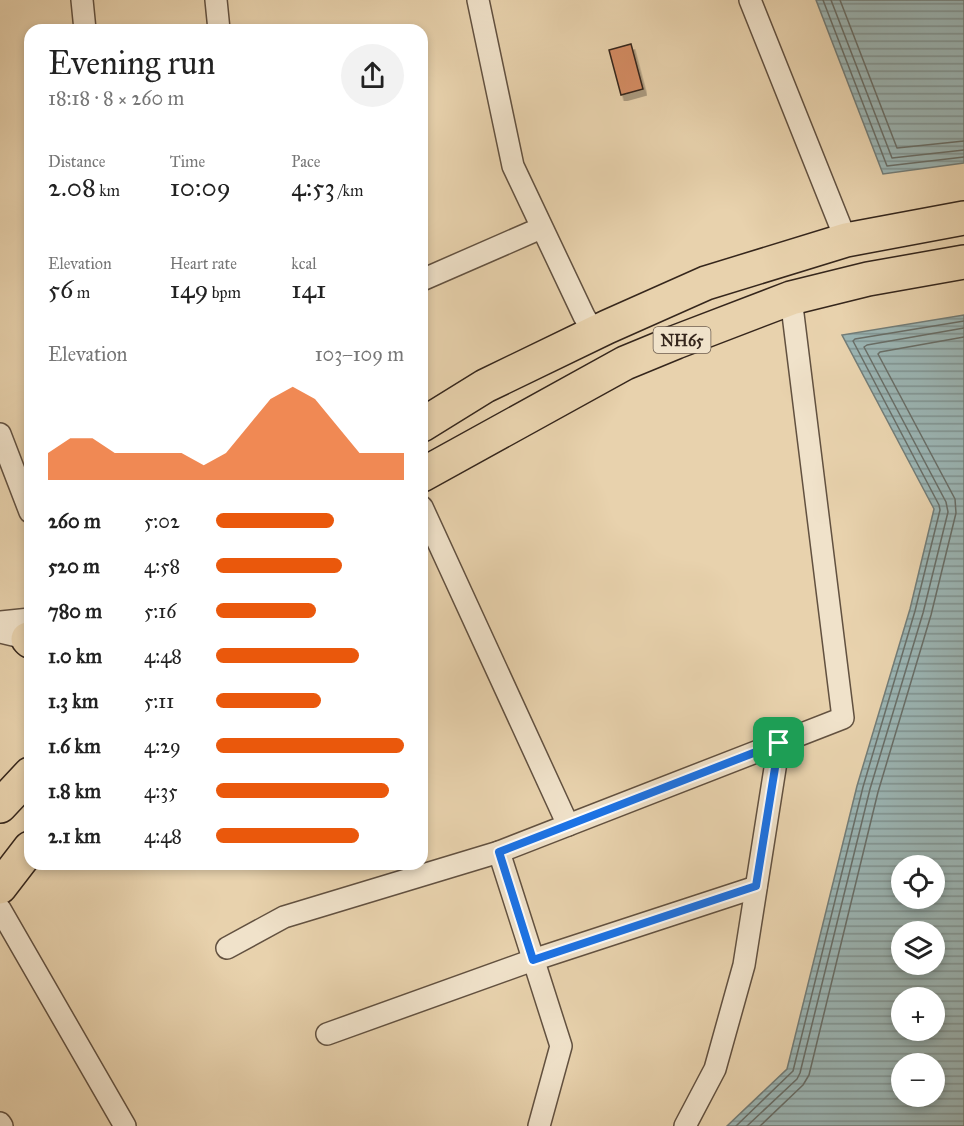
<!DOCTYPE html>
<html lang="en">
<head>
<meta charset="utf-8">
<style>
	:root { --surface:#fff; --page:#f2f2f2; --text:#222; --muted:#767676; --accent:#ea580c }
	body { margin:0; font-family:"IM FELL Great Primer",serif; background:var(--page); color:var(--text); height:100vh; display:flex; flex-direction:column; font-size:22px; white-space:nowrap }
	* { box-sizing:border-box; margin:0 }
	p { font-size:20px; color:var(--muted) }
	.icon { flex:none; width:33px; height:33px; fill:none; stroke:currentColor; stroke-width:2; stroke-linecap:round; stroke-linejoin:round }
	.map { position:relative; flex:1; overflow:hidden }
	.sheet { position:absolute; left:24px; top:24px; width:404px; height:846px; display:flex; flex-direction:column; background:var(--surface); border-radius:18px; box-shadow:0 3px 9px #0003 }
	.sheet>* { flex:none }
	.tools { position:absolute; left:891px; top:855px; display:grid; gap:12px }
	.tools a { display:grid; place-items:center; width:54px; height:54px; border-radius:50%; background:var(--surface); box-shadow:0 3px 9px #0003; font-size:30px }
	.pin { position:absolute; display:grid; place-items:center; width:51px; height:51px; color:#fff; margin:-26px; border-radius:12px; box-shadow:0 3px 9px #0006 }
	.round { display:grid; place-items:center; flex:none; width:63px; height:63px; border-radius:32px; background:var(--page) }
	.headline { display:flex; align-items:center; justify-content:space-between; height:102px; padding:0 24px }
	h1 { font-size:33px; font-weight:600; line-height:45px }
	.figures { display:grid; grid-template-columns:repeat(3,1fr); gap:9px; height:102px; padding:6px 24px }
	.figures div { display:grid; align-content:center }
	.figures b { font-size:26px; font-weight:600 }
	.figures small { font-size:16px; font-weight:400 }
	.figures p { font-size:16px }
	.chart { height:168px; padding:12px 24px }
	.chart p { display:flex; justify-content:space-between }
	.chart svg { width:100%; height:108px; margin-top:6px; fill:var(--accent); opacity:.7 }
	ul { padding:0 24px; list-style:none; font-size:20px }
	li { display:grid; grid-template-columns:96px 72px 1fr; align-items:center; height:45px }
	li i { height:15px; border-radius:8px; background:var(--accent) }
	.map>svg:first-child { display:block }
	.water { fill:url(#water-rules); stroke:#727c77; stroke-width:1.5; fill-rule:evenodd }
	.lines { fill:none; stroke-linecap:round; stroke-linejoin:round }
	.shore { stroke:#686e68; stroke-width:1.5 }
	.building { fill:#d48c64; stroke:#35261c; stroke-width:1.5; filter:url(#shadow) }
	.minor-casing { stroke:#625140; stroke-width:24 }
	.trunk-casing { stroke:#35261c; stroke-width:36 }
	.minor { stroke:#f0e2ca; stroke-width:21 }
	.trunk { stroke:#e8d2ad; stroke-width:33 }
	.route-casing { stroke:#fff; stroke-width:12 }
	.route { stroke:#1a73e8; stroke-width:8 }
	.labels { text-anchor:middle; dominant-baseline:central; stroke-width:6; stroke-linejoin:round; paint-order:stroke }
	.shield { fill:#f0e2ca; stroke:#6d5e50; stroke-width:1.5 }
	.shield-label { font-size:16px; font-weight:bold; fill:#35261c }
</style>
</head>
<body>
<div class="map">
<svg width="964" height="1126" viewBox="0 0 964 1126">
	<defs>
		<pattern id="water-rules" width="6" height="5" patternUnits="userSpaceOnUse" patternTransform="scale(1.5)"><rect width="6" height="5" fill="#9bb5b4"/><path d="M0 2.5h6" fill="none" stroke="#7f9392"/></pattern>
		<filter id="shadow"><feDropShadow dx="3.5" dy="6" stdDeviation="0" flood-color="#0004"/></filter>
	</defs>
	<rect width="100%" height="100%" fill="#e8d2ad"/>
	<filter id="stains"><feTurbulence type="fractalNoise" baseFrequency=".00333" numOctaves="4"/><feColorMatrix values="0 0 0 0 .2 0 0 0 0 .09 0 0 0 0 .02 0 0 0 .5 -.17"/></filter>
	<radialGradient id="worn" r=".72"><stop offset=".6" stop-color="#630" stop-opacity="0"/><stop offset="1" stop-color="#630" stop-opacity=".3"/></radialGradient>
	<!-- water -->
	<g class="water">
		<polygon points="816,0 964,0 964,163 883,174"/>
		<path d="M964 315V1126H727L787 1069 857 786 910 609 934 509 842 335ZM902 866H934V898H902ZM902 932H934V964H902ZM902 998H934V1030H902ZM902 1064H934V1096H902Z"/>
	</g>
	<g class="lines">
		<!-- shore -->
		<g class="shore">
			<polyline points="823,0 887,166 964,157"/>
			<polyline points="831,0 892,158 964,150"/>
			<polyline points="840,0 897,148 964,141"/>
			<polyline points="736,1126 793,1071 863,787 915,611 940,510 939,505 853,341 855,339 964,321"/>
			<polyline points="747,1126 797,1079 800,1073 870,789 923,613 948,512 946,502 864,347 867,345 964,328"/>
			<polyline points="760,1126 803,1085 809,1075 878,792 931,615 956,513 955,499 878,354 880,352 964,337"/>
		</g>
	</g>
	<!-- building -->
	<polygon class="building" points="631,44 643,89 621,95 609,50"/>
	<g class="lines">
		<!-- minor casing -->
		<g class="minor-casing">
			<g id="minor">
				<polyline points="82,0 85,30"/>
				<polyline points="216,0 219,30"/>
				<polyline points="478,0 513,166 584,316 595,334"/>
				<polyline points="750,0 846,240"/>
				<polyline points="422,280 541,228"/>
				<polyline points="0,434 30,512"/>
				<polyline points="422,507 568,825"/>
				<polyline points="0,622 30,619"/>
				<polyline points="0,632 30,639"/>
				<polyline points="0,909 125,1126"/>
				<polyline points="227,948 284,917 499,852"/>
				<polyline points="327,1034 533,960 756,887"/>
				<polyline points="0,1123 2,1126"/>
				<polyline points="539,1126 561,1046 499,852 843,718 791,298"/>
				<polyline points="685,1126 715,1069 744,965 779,743"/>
			</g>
		</g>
		<!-- trunk casing -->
		<g class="trunk-casing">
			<g id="trunk">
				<polyline points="422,425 485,386 607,327 706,283 846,240 964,218"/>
				<polyline points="422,475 625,363 676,342 791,298 868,279 964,262"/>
				<polyline points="28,639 30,641"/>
				<polyline points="0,806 30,774"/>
				<polyline points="0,887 30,848"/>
			</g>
		</g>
		<!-- minor -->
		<use href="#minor" class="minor"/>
		<!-- trunk -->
		<use href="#trunk" class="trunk"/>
	</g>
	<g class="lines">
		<!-- route casing -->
		<g class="route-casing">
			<polygon id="route" points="779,743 756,886 533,960 499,852"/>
		</g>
		<!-- route -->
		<use href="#route" class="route"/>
	</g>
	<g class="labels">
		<!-- shield labels -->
		<rect class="shield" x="653.5" y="327" width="57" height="26" rx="4.5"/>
		<g class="shield-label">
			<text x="682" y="340">NH65</text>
		</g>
	</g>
	<rect width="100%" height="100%" filter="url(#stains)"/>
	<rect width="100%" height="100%" fill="url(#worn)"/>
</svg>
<div class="tools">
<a><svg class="icon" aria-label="locate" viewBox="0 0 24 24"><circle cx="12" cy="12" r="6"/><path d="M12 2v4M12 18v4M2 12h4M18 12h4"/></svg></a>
<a><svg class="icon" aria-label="layers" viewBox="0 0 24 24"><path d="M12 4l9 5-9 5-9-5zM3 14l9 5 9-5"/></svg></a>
<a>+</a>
<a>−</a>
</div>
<div class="pin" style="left:779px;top:743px;background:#1e9e55"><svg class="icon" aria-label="arrive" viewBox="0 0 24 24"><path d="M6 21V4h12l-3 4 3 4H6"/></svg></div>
<section class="sheet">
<div class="headline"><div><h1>Evening run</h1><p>18:18 · 8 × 260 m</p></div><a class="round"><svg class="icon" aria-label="share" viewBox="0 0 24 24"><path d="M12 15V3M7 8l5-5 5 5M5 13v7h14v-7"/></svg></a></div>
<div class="figures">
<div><p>Distance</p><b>2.08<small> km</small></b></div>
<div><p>Time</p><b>10:09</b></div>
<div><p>Pace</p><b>4:53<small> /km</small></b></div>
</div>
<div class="figures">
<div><p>Elevation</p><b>56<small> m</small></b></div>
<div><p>Heart rate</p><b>149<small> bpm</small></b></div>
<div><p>kcal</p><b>141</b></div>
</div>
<div class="chart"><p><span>Elevation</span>103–109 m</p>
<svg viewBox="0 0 160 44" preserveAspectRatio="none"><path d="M0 44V33L10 27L20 27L30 33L40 33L50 33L60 33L70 38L80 33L90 22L100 11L110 6L120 11L130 22L140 33L150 33L160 33V44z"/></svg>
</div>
<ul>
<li><b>260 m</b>5:02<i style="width:63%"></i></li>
<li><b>520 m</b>4:58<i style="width:67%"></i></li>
<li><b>780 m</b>5:16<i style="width:53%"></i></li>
<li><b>1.0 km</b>4:48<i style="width:76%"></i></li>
<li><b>1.3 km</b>5:11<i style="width:56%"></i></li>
<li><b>1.6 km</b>4:29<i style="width:100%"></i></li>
<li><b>1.8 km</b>4:35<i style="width:92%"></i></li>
<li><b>2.1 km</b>4:48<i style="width:76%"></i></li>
</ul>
</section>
</div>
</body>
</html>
